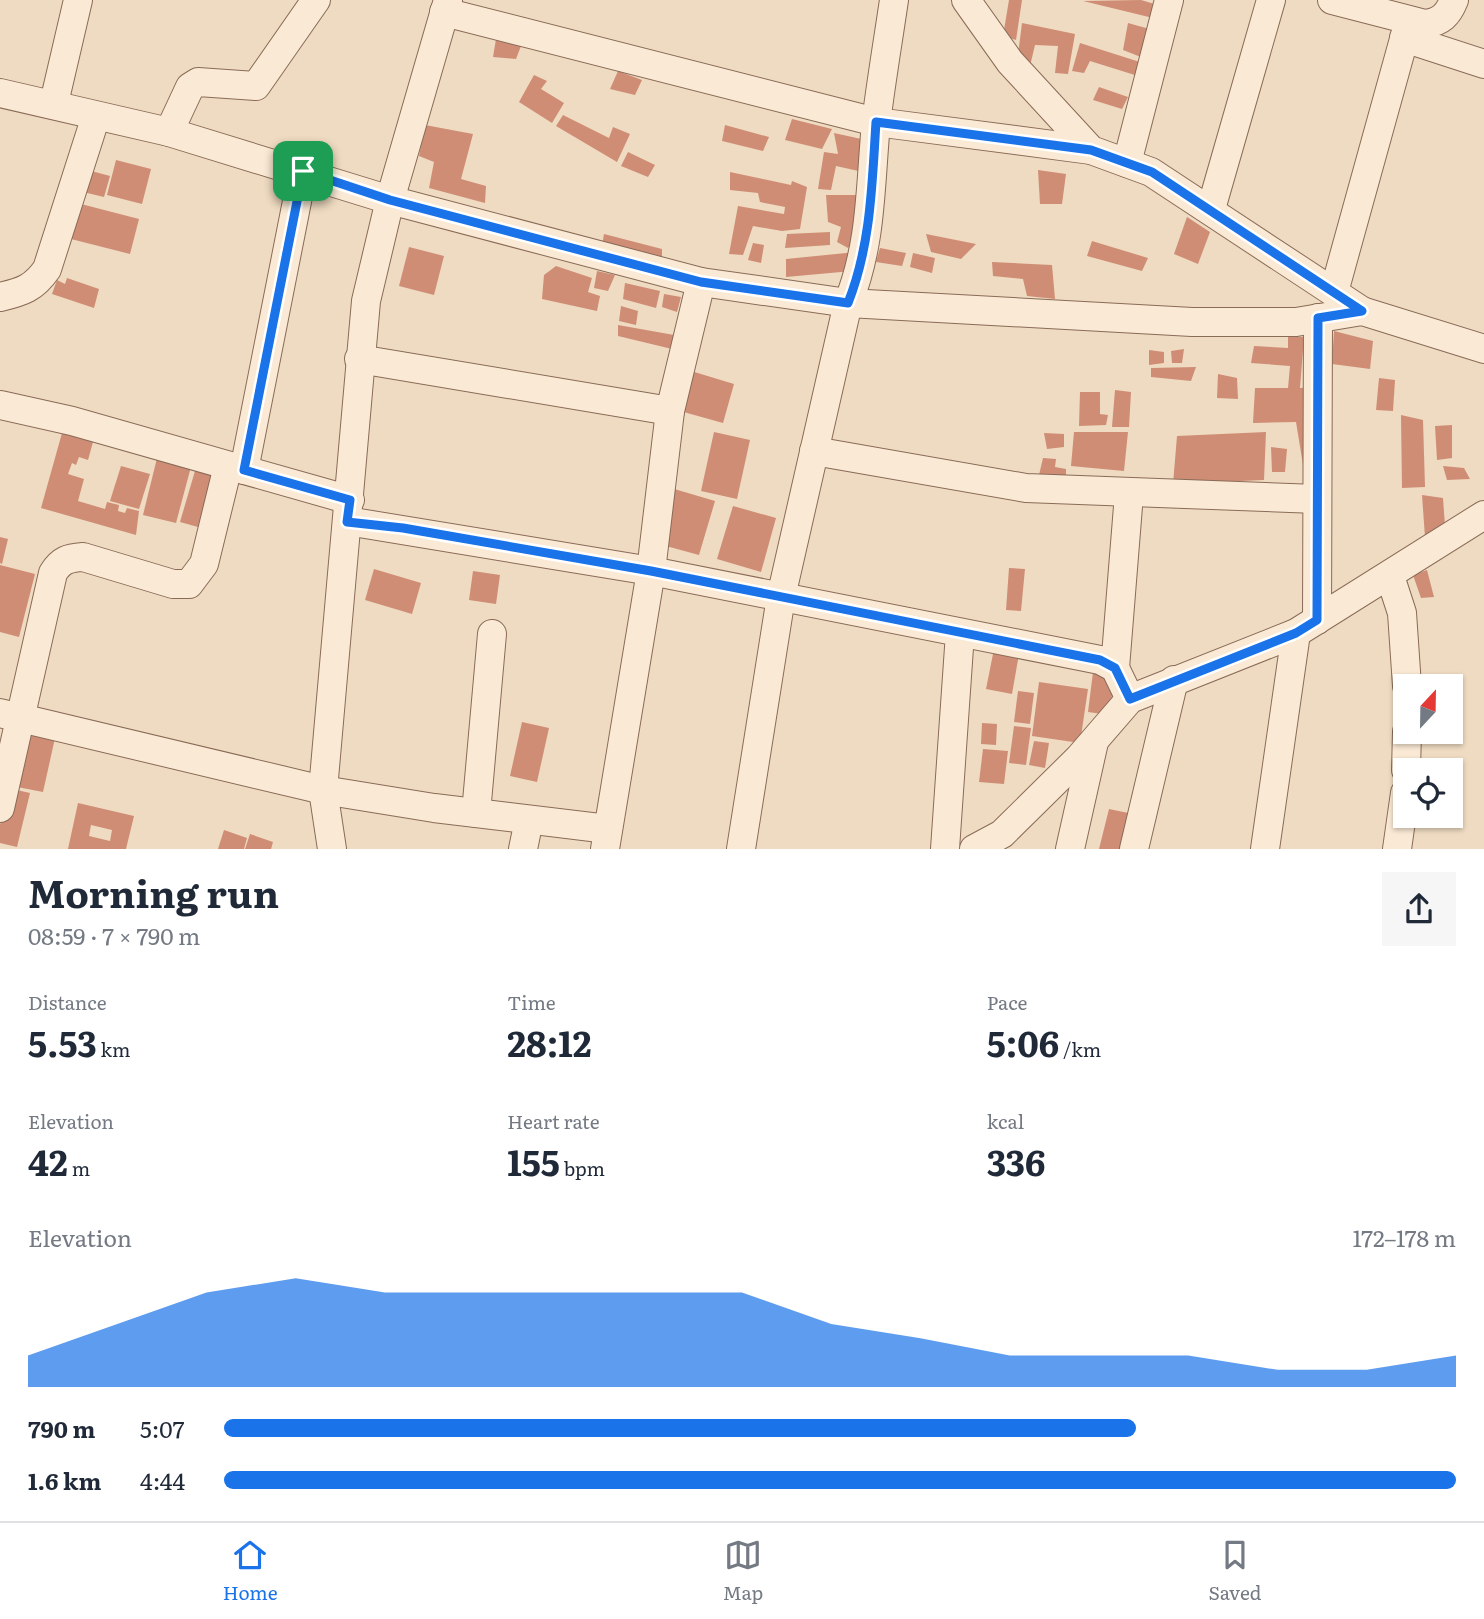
<!DOCTYPE html>
<html lang="en">
<head>
<meta charset="utf-8">
<style>
	:root { --surface:#fff; --page:#f6f6f7; --text:#1f2937; --muted:#747a83; --line:#e0e1e3; --accent:#1a73e8 }
	body { margin:0; font-family:Literata,serif; background:var(--page); color:var(--text); height:100vh; display:flex; flex-direction:column; font-size:26px; white-space:nowrap }
	* { box-sizing:border-box; margin:0 }
	p { font-size:23px; color:var(--muted) }
	.icon { flex:none; width:38px; height:38px; fill:none; stroke:currentColor; stroke-width:2; stroke-linecap:round; stroke-linejoin:round }
	.map { position:relative; height:849px; overflow:hidden }
	.drawer { display:flex; flex-direction:column; background:var(--surface); flex:1 }
	.drawer>* { flex:none }
	.needle { width:46px; rotate:22deg }
	.fabs { position:absolute; left:1393px; top:674px; display:grid; gap:14px }
	.fabs a { display:grid; place-items:center; width:70px; height:70px; border-radius:0px; background:var(--surface); box-shadow:0 2px 5px #0004; font-size:35px }
	.pin { position:absolute; display:grid; place-items:center; width:60px; height:60px; color:#fff; margin:-30px; border-radius:14px; box-shadow:0 4px 10px #0006 }
	.round { display:grid; place-items:center; flex:none; width:74px; height:74px; border-radius:0px; background:var(--page) }
	.summary { display:flex; align-items:center; justify-content:space-between; height:119px; padding:0 28px }
	h1 { font-size:38px; font-weight:700; line-height:52px }
	.figures { display:grid; grid-template-columns:repeat(3,1fr); gap:10px; height:119px; padding:7px 28px }
	.figures div { display:grid; align-content:center }
	.figures b { font-size:35px; font-weight:700 }
	.figures small { font-size:19px; font-weight:400 }
	.figures p { font-size:19px }
	.chart { height:196px; padding:14px 28px }
	.chart p { display:flex; justify-content:space-between }
	.chart svg { width:100%; height:126px; margin-top:7px; fill:var(--accent); opacity:.7 }
	ul { padding:0 28px; list-style:none; font-size:23px }
	li { display:grid; grid-template-columns:112px 84px 1fr; align-items:center; height:52px }
	li i { height:18px; border-radius:9px; background:var(--accent) }
	.tab-bar { display:flex; justify-content:space-around; align-items:center; height:98px; border-top:2px solid var(--line); background:var(--surface); font-size:19px; color:var(--muted) }
	.tab-bar a { display:grid; justify-items:center; gap:4px }
	.tab-bar .current { color:var(--accent) }
	.map>svg:first-child { display:block }
	.building { fill:#cf8d75; fill-rule:evenodd }
	.lines { fill:none; stroke-linecap:round; stroke-linejoin:round }
	.minor-casing { stroke:#896b58; stroke-width:30 }
	.minor { stroke:#fae9d4; stroke-width:28 }
	.route-casing { stroke:#fff; stroke-width:14 }
	.route { stroke:#1a73e8; stroke-width:9 }
</style>
</head>
<body>
<div class="map">
<svg width="1484" height="849" viewBox="0 0 1484 849">
	<rect width="100%" height="100%" fill="#efdbc1"/>
	<!-- building -->
	<g class="building">
		<polygon points="1009,0 1022,0 1016,40 1003,36"/>
		<polygon points="1141,0 1158,5 1153,18 1083,1"/>
		<polygon points="1022,23 1075,34 1068,74 1055,73 1058,46 1035,45 1030,66 1017,63"/>
		<polygon points="1128,23 1153,30 1146,59 1123,50"/>
		<polygon points="496,39 521,46 516,59 493,57"/>
		<polygon points="1080,43 1143,63 1138,76 1090,61 1084,73 1072,71"/>
		<polygon points="618,71 642,80 635,95 610,89"/>
		<polygon points="534,75 547,81 541,89 564,103 552,123 519,102"/>
		<polygon points="1099,87 1128,97 1122,109 1093,100"/>
		<polygon points="563,115 609,138 613,127 630,134 617,162 556,126"/>
		<polygon points="792,119 832,129 822,149 785,140"/>
		<polygon points="425,125 473,134 461,179 486,186 485,203 429,188 434,162 419,156"/>
		<polygon points="725,125 769,137 763,151 722,141"/>
		<polygon points="834,133 866,140 863,172 836,166 831,190 818,189 824,152 838,154"/>
		<polygon points="628,152 655,165 648,177 621,166"/>
		<polygon points="116,160 151,169 142,204 107,195"/>
		<polygon points="84,169 110,176 104,197 79,191"/>
		<polygon points="1038,170 1066,174 1062,204 1040,204"/>
		<polygon points="730,172 791,185 792,181 807,187 800,229 782,231 753,226 743,255 729,254 738,206 784,214 785,207 760,202 758,193 730,190"/>
		<polygon points="826,195 863,195 853,242 848,248 837,242 841,227 828,222"/>
		<polygon points="81,204 139,219 130,254 71,239"/>
		<polygon points="1187,217 1210,232 1198,264 1174,254"/>
		<polygon points="830,232 830,245 785,248 787,234"/>
		<polygon points="604,234 662,249 662,261 602,246"/>
		<polygon points="926,234 976,244 961,259 931,252"/>
		<polygon points="1092,241 1148,258 1142,271 1087,256"/>
		<polygon points="753,243 764,245 761,263 748,260"/>
		<polygon points="409,247 444,256 434,295 399,286"/>
		<polygon points="880,248 906,253 902,266 876,262"/>
		<polygon points="856,252 852,271 786,277 786,259"/>
		<polygon points="913,253 935,258 932,273 910,267"/>
		<polygon points="992,262 1052,265 1055,299 1027,296 1023,279 993,276"/>
		<polygon points="556,266 592,278 588,292 600,296 597,311 542,299 544,275"/>
		<polygon points="597,271 615,275 608,291 594,288"/>
		<polygon points="67,278 99,289 94,308 52,294 57,280 65,284"/>
		<polygon points="625,283 660,291 656,308 623,299"/>
		<polygon points="664,294 681,297 677,312 662,307"/>
		<polygon points="621,306 638,311 636,325 619,321"/>
		<polygon points="618,325 674,335 672,349 618,336"/>
		<polygon points="1334,331 1373,341 1370,369 1332,364"/>
		<polygon points="1288,336 1304,337 1300,388 1312,387 1305,477 1296,422 1253,423 1255,388 1288,388 1290,366 1251,363 1254,346 1288,348"/>
		<polygon points="1184,349 1182,363 1172,363 1171,351"/>
		<polygon points="1149,350 1164,352 1164,363 1149,365"/>
		<polygon points="1196,367 1191,381 1151,377 1151,368"/>
		<polygon points="691,371 734,384 723,423 680,411"/>
		<polygon points="1218,374 1237,378 1238,399 1217,398"/>
		<polygon points="1379,378 1395,380 1393,411 1376,410"/>
		<polygon points="1115,390 1131,392 1129,427 1112,427"/>
		<polygon points="1080,392 1100,392 1100,414 1108,415 1106,425 1079,426"/>
		<polygon points="1401,415 1423,420 1425,487 1402,488"/>
		<polygon points="1452,425 1452,458 1437,460 1435,426"/>
		<polygon points="714,432 750,440 737,499 701,491"/>
		<polygon points="1074,432 1128,432 1124,471 1071,466"/>
		<polygon points="1266,432 1264,480 1173,484 1177,436"/>
		<polygon points="62,433 93,442 88,460 79,457 76,465 72,463 68,474 84,479 78,501 105,509 107,502 119,505 118,511 125,513 127,508 139,511 136,535 41,508"/>
		<polygon points="1044,433 1064,434 1064,447 1047,449"/>
		<polygon points="1271,447 1287,449 1285,472 1272,472"/>
		<polygon points="158,454 192,463 176,523 143,515"/>
		<polygon points="1043,458 1056,459 1055,467 1066,469 1066,477 1039,475"/>
		<polygon points="197,464 214,469 198,527 180,522"/>
		<polygon points="121,466 150,474 139,509 110,501"/>
		<polygon points="1443,466 1464,468 1470,479 1447,480"/>
		<polygon points="671,488 715,501 699,555 655,543"/>
		<polygon points="1422,495 1443,498 1445,526 1425,537"/>
		<polygon points="733,506 776,518 761,572 717,559"/>
		<polygon points="0,537 8,539 2,564 0,563"/>
		<polygon points="0,565 35,574 19,637 0,632"/>
		<polygon points="1009,568 1025,569 1021,611 1006,610"/>
		<polygon points="374,569 421,583 412,614 365,600"/>
		<polygon points="1427,570 1434,597 1421,598 1413,575"/>
		<polygon points="473,571 500,575 496,604 469,600"/>
		<polygon points="994,649 1019,654 1012,694 986,689"/>
		<polygon points="1093,672 1114,675 1110,715 1088,712"/>
		<polygon points="1039,682 1088,689 1080,743 1032,736"/>
		<polygon points="1018,691 1034,693 1030,724 1014,722"/>
		<polygon points="522,722 549,728 537,782 510,776"/>
		<polygon points="982,723 997,724 996,745 981,744"/>
		<polygon points="1014,726 1031,728 1026,765 1009,763"/>
		<polygon points="24,731 55,738 43,792 12,786"/>
		<polygon points="1034,741 1049,743 1045,768 1029,765"/>
		<polygon points="983,749 1008,751 1004,784 979,782"/>
		<polygon points="8,788 30,793 17,847 0,843 0,825"/>
		<path d="M78 803 134 816 126 849H68ZM91 825 112 830 110 841 89 836Z"/>
		<polygon points="1109,809 1138,815 1131,849 1099,849"/>
		<polygon points="224,830 247,838 244,849 218,849"/>
		<polygon points="250,834 273,842 271,849 245,849"/>
	</g>
	<g class="lines">
		<!-- minor casing -->
		<g class="minor-casing">
			<g id="minor">
				<polyline points="966,0 1010,62 1091,150 1151,172 1362,311"/>
				<path d="M1332 0 1425 24C1441 22 1448 15 1454 0"/>
				<polyline points="444,12 876,122 1091,150"/>
				<polyline points="1404,38 1484,64"/>
				<polyline points="0,93 169,132 390,200 701,282 848,303 1192,322 1296,322 1362,311 1484,349"/>
				<polyline points="54,103 78,0"/>
				<polyline points="169,132 190,87 198,82 256,86 316,0"/>
				<polyline points="1127,163 1169,0"/>
				<polyline points="1211,209 1271,0"/>
				<polyline points="1334,292 1409,21"/>
				<path d="M0 297C22 292 34 288 47 269L96 116"/>
				<polyline points="359,359 670,411"/>
				<polyline points="0,405 72,421 350,500"/>
				<polyline points="814,451 1026,488 1317,499"/>
				<polyline points="244,470 303,171"/>
				<polyline points="347,521 651,571 1100,660 1115,668 1130,699"/>
				<polyline points="1390,576 1402,613 1407,686"/>
				<polyline points="1317,620 1318,318"/>
				<polyline points="1115,668 1129,494"/>
				<polyline points="0,713 323,790 434,808 608,829"/>
				<polyline points="1406,770 1407,732"/>
				<path d="M0 808 53 573C61 560 68 558 83 557L173 584H189L204 564 228 466"/>
				<polyline points="476,813 492,634"/>
				<polyline points="332,849 323,790 366,301 390,200 448,0"/>
				<polyline points="523,849 529,820"/>
				<polyline points="605,849 651,571 670,411 701,282"/>
				<path d="M741 849 781 597 848 303C872 243 870 186 876 123 881 82 888 41 894 0"/>
				<polyline points="945,849 960,633"/>
				<polyline points="974,849 1002,834 1079,758 1130,699 1296,633 1484,515"/>
				<polyline points="1070,849 1094,742"/>
				<polyline points="1134,849 1174,680"/>
				<polyline points="1265,849 1296,633"/>
				<polyline points="1397,849 1405,793"/>
			</g>
		</g>
		<!-- minor -->
		<use href="#minor" class="minor"/>
	</g>
	<g class="lines">
		<!-- route casing -->
		<g class="route-casing">
			<path id="route" d="M876 122 1091 150 1152 172 1362 311 1318 318 1317 620 1296 633 1130 699 1115 668 1100 660 651 571 403 528 347 522 350 500 244 470 303 171 390 200 701 282 848 303C871 245 872 184 876 122Z"/>
		</g>
		<!-- route -->
		<use href="#route" class="route"/>
	</g>
</svg>
<div class="fabs">
<a><svg class="needle" viewBox="-14 -14 28 28"><path d="M0-13l5 13h-10z" fill="#e53935"/><path d="M0 13l5-13h-10z" fill="#747a83"/></svg></a>
<a><svg class="icon" aria-label="locate" viewBox="0 0 24 24"><circle cx="12" cy="12" r="6"/><path d="M12 2v4M12 18v4M2 12h4M18 12h4"/></svg></a>
</div>
<div class="pin" style="left:303px;top:171px;background:#1e9e55"><svg class="icon" aria-label="arrive" viewBox="0 0 24 24"><path d="M6 21V4h12l-3 4 3 4H6"/></svg></div>
</div>
<section class="drawer">
<div class="summary"><div><h1>Morning run</h1><p>08:59 · 7 × 790 m</p></div><a class="round"><svg class="icon" aria-label="share" viewBox="0 0 24 24"><path d="M12 15V3M7 8l5-5 5 5M5 13v7h14v-7"/></svg></a></div>
<div class="figures">
<div><p>Distance</p><b>5.53<small> km</small></b></div>
<div><p>Time</p><b>28:12</b></div>
<div><p>Pace</p><b>5:06<small> /km</small></b></div>
</div>
<div class="figures">
<div><p>Elevation</p><b>42<small> m</small></b></div>
<div><p>Heart rate</p><b>155<small> bpm</small></b></div>
<div><p>kcal</p><b>336</b></div>
</div>
<div class="chart"><p><span>Elevation</span>172–178 m</p>
<svg viewBox="0 0 160 44" preserveAspectRatio="none"><path d="M0 44V33L10 22L20 11L30 6L40 11L50 11L60 11L70 11L80 11L90 22L100 27L110 33L120 33L130 33L140 38L150 38L160 33V44z"/></svg>
</div>
<ul>
<li><b>790 m</b>5:07<i style="width:74%"></i></li>
<li><b>1.6 km</b>4:44<i style="width:100%"></i></li>
</ul>
</section>
<nav class="tab-bar">
<a class="current"><svg class="icon" aria-label="home" viewBox="0 0 24 24"><path d="M3 11l9-7 9 7M6 9v11h12V9"/></svg>Home</a>
<a><svg class="icon" aria-label="map" viewBox="0 0 24 24"><path d="M3 6l6-2 6 2 6-2v14l-6 2-6-2-6 2zM9 4v14M15 6v14"/></svg>Map</a>
<a><svg class="icon" aria-label="saved" viewBox="0 0 24 24"><path d="M7 4h10v16l-5-4-5 4z"/></svg>Saved</a>
</nav>
</body>
</html>
